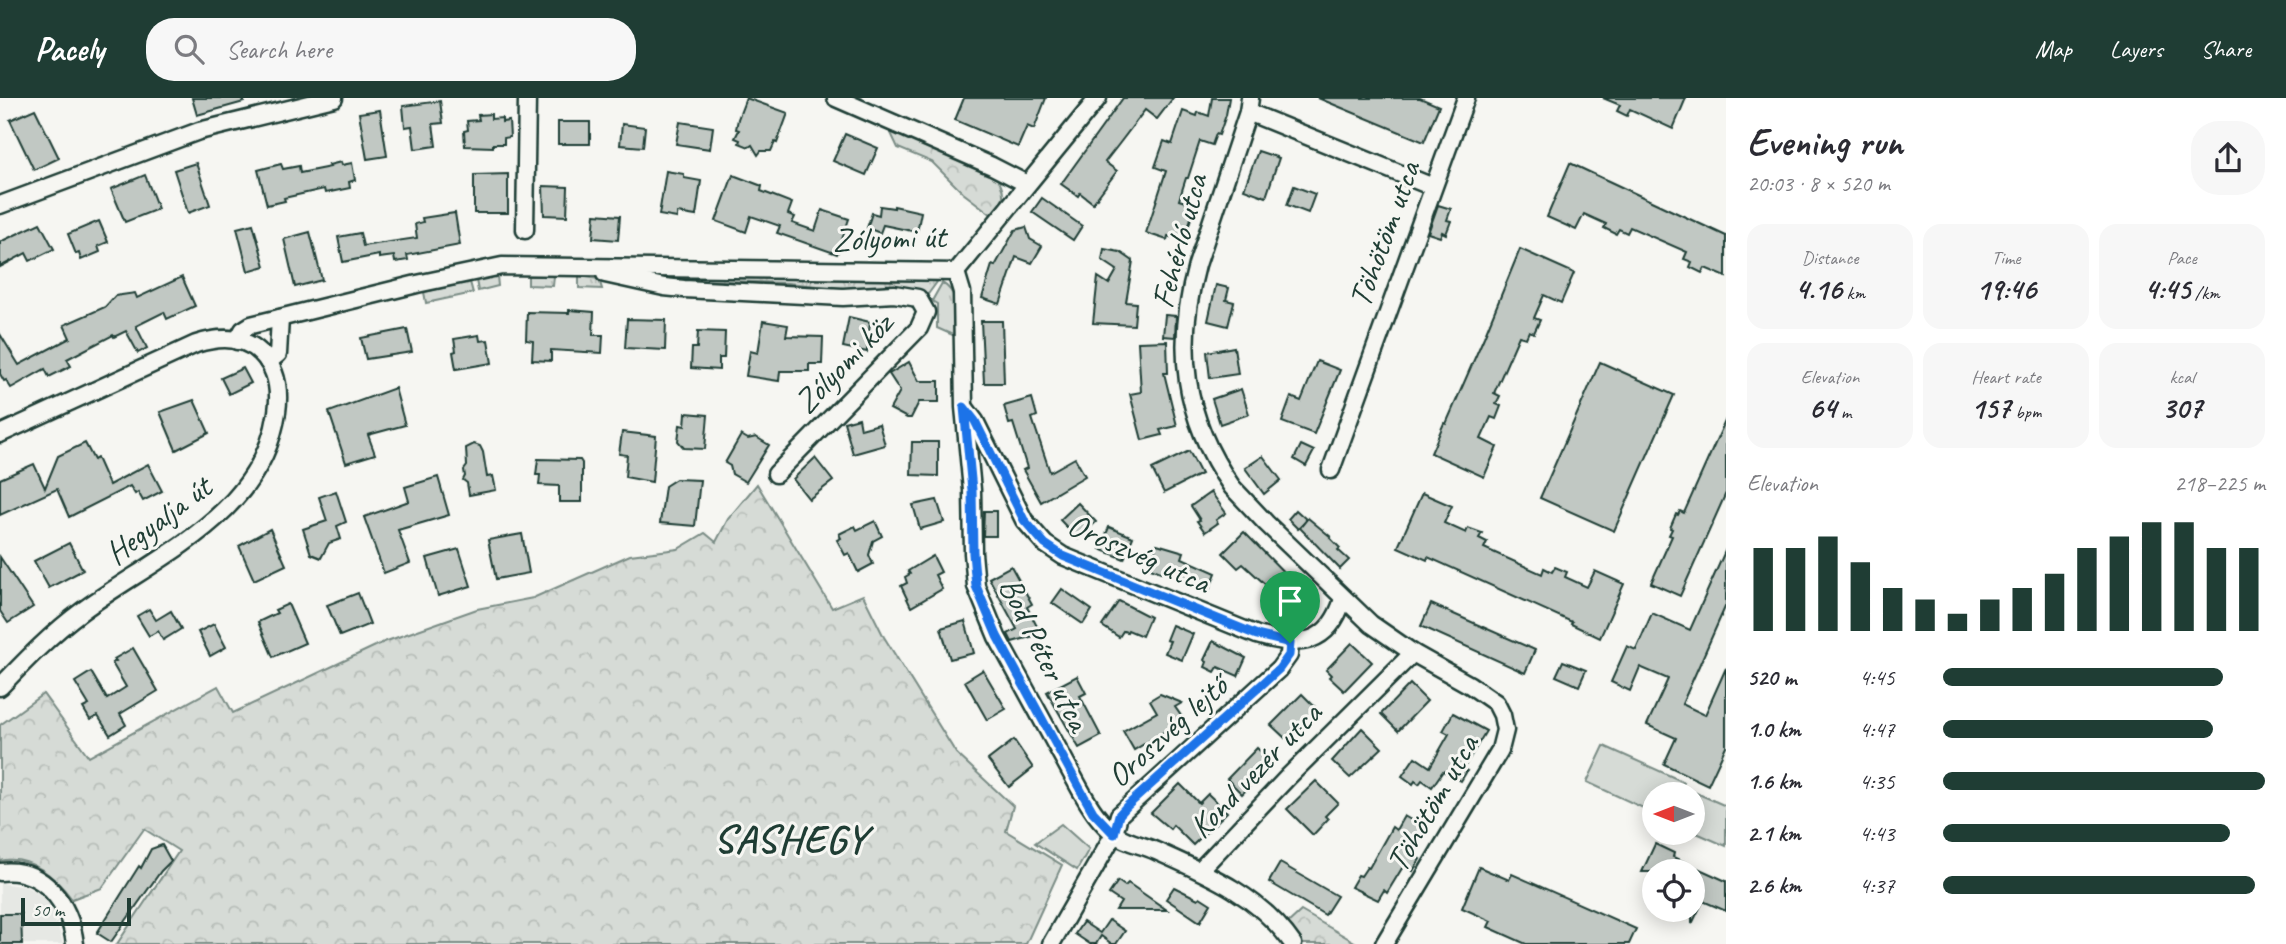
<!DOCTYPE html>
<html lang="en">
<head>
<meta charset="utf-8">
<style>
	:root { --surface:#fff; --page:#f7f7f7; --text:#2b2b33; --muted:#7c7c81; --accent:#1f3d34 }
	body { margin:0; font-family:Caveat,sans-serif; background:var(--page); color:var(--text); height:100vh; display:flex; flex-direction:column; font-size:26px; white-space:nowrap }
	* { box-sizing:border-box; margin:0 }
	p { font-size:23px; color:var(--muted) }
	.icon { flex:none; width:38px; height:38px; fill:none; stroke:currentColor; stroke-width:2; stroke-linecap:round; stroke-linejoin:round }
	.map { position:relative; flex:1; overflow:hidden }
	.drawer { display:flex; flex-direction:column; background:var(--surface); width:560px }
	.drawer>* { flex:none }
	.needle { width:46px; rotate:270deg }
	.buttons { position:absolute; left:1642px; top:684px; display:grid; gap:14px }
	.buttons a { display:grid; place-items:center; width:63px; height:63px; border-radius:50%; background:var(--surface); box-shadow:0 4px 18px #0003; font-size:35px }
	.scale { position:absolute; left:21px; bottom:18px; width:110px; box-sizing:border-box; padding-left:7px; border:4px solid #1f3d34; border-top:0; font-size:19px; line-height:24px; white-space:nowrap; color:#1f3d34; -webkit-text-stroke:5px #f6f6f2; paint-order:stroke }
	.pin { position:absolute; display:grid; place-items:center; width:60px; height:60px; color:#fff; margin:-72px -30px; border-radius:50% 50% 50% 0; rotate:-45deg; box-shadow:0 0 7px #0007 }
	.pin .icon { rotate:45deg }
	.round { display:grid; place-items:center; flex:none; width:74px; height:74px; border-radius:28px; background:var(--page) }
	.summary { display:flex; align-items:center; justify-content:space-between; height:119px; padding:0 21px }
	h1 { font-size:38px; font-weight:800; line-height:52px }
	.figures { display:grid; grid-template-columns:repeat(3,1fr); gap:10px; height:119px; padding:7px 21px }
	.figures div { display:grid; align-content:center; border-radius:18px; background:var(--page); text-align:center }
	.figures b { font-size:30px; font-weight:800 }
	.figures small { font-size:19px; font-weight:400 }
	.figures p { font-size:19px }
	.chart { height:196px; padding:14px 21px }
	.chart p { display:flex; justify-content:space-between }
	.chart svg { width:100%; height:126px; margin-top:7px; stroke:var(--accent); stroke-width:6 }
	ul { padding:0 21px; list-style:none; font-size:23px }
	li { display:grid; grid-template-columns:112px 84px 1fr; align-items:center; height:52px }
	li i { height:18px; border-radius:9px; background:var(--accent) }
	header { display:flex; align-items:center; gap:42px; box-sizing:border-box; height:98px; padding:0 35px; background:var(--accent); color:#fff }
	header strong { font-size:33px }
	nav { display:flex; gap:38px; margin-inline-start:auto; font-size:24px }
	.search { width:490px; height:63px; background:var(--page); display:flex; align-items:center; gap:18px; box-sizing:border-box; padding:0 24px; border-radius:28px; color:var(--muted); font-size:26px }
	main { display:flex; flex:1; min-height:0 }
	.map>svg:first-child { display:block }
	.built { fill:#e6e8e4 }
	.grass { fill:url(#grass-tufts); stroke:#7a8c85; stroke-width:2 }
	.park { fill:url(#park-crowns); stroke:#7a8c85; stroke-width:2 }
	.garden { fill:#d6dbd6; stroke:#7a8c85; stroke-width:2 }
	.building { fill:#c1c8c3; stroke:#1f3d34; stroke-width:2 }
	.lines { fill:none; stroke-linecap:round; stroke-linejoin:round }
	.minor-casing { stroke:#1f3d34; stroke-width:21 }
	.minor { stroke:#f6f6f2; stroke-width:16 }
	.route-casing { stroke:#fff; stroke-width:14 }
	.route { stroke:#1a73e8; stroke-width:9 }
	.labels { text-anchor:middle; dominant-baseline:central; stroke-width:6; stroke-linejoin:round; paint-order:stroke }
	.street-label { font-size:33px; fill:#1f3d34; stroke:#f6f6f2 }
	.district-label { font-size:40px; font-weight:bold; letter-spacing:2px; fill:#1f3d34; stroke:#f6f6f2 }
</style>
</head>
<body>
<header>
<strong>Pacely</strong>
<div class="search"><svg class="icon" aria-label="search" viewBox="0 0 24 24"><circle cx="10" cy="10" r="6"/><path d="M15 15l6 6"/></svg>Search here</div>
<nav><a>Map</a><a>Layers</a><a>Share</a></nav>
</header>
<main>
<div class="map">
<svg width="1726" height="846" viewBox="0 0 1726 846">
	<defs>
		<pattern id="grass-tufts" width="24" height="20" patternUnits="userSpaceOnUse" patternTransform="scale(1.75)"><rect width="24" height="20" fill="#d6dbd6"/><path d="M3 7l-1-3M5 7V3M7 7l1-3M15 17l-1-3M17 17v-4M19 17l1-3" fill="none" stroke="#b7bdb8"/></pattern>
		<pattern id="park-crowns" width="20" height="18" patternUnits="userSpaceOnUse" patternTransform="scale(1.75)"><rect width="20" height="18" fill="#d6dbd6"/><path d="M2 6a3 3 0 1 1 6 0M12 15a3 3 0 1 1 6 0" fill="none" stroke="#b7bdb8"/></pattern>
	</defs>
	<rect width="100%" height="100%" fill="#f6f6f2"/>
	<filter id="ink" filterUnits="userSpaceOnUse"><feTurbulence type="fractalNoise" baseFrequency=".0143" numOctaves="2"/><feDisplacementMap in="SourceGraphic" scale="14" xChannelSelector="R" yChannelSelector="G"/><feConvolveMatrix kernelMatrix="1 2 1 2 8 2 1 2 1" color-interpolation-filters="sRGB"/></filter>
	<g filter="url(#ink)">
		<!-- built -->
		<polygon class="built" points="0,785 27,789 45,800 55,817 63,846 0,846"/>
		<!-- grass -->
		<g class="grass">
			<polygon points="628,176 929,181 937,184 926,199 787,185 653,181"/>
			<polygon points="497,178 498,188 478,193 476,182"/>
			<polygon points="528,178 554,178 553,188 528,187"/>
			<polygon points="579,178 599,181 602,191 579,190"/>
			<polygon points="470,184 473,195 426,205 424,194"/>
			<path d="M942 185C961 195 956 220 957 239L937 230V206L932 203Z"/>
		</g>
		<!-- park -->
		<g class="park">
			<path d="M892 31 994 76C1006 91 1007 104 992 117L963 95 932 64 898 50 890 33Z"/>
			<path d="M757 386 832 510 863 497 884 539 956 655 1013 708 1006 733 1062 767 1026 846H117L179 753 144 731 102 790 72 801C55 779 31 756 0 763V627L43 596 89 659 218 588 233 615 384 544 477 511 533 500 630 457 678 451 705 435 716 444 728 421Z"/>
			<polygon points="1301,813 1358,846 1300,846 1287,826"/>
		</g>
		<!-- garden -->
		<g class="garden">
			<polygon points="1604,648 1684,684 1679,696 1654,696 1654,715 1587,684"/>
			<polygon points="1687,691 1726,708 1726,748 1692,733 1692,696 1685,696"/>
			<polygon points="1061,726 1089,751 1077,772 1035,745"/>
		</g>
		<!-- building -->
		<g class="building">
			<polygon points="192,0 244,0 244,4 197,17"/>
			<polygon points="746,0 788,15 777,45 775,44 771,53 761,53 758,57 752,47 749,49 739,45 740,42 735,40 739,32 736,31 738,21"/>
			<polygon points="964,0 1046,0 1034,31 1027,28 1018,49 955,22"/>
			<polygon points="1123,0 1173,0 1157,21 1145,12 1119,46 1105,64 1117,73 1093,105 1080,95 1078,98 1061,86"/>
			<polygon points="1212,0 1229,0 1226,17 1219,37 1216,36 1212,47 1200,43 1188,80 1186,80 1179,102 1195,107 1184,143 1168,138 1167,142 1146,135 1166,73 1155,69 1164,43 1172,46 1183,13 1197,18 1198,14 1209,18"/>
			<polygon points="1318,0 1420,0 1439,8 1424,44"/>
			<polygon points="1603,0 1686,0 1673,31 1630,11 1627,18 1617,13 1620,7"/>
			<polygon points="440,3 443,25 433,26 436,48 415,51 412,28 405,29 403,8"/>
			<polygon points="35,11 59,60 34,72 10,22"/>
			<polygon points="380,12 387,58 367,61 359,15"/>
			<polygon points="491,16 491,21 502,20 502,24 509,23 510,39 504,40 504,46 493,46 493,49 465,48 464,33 468,32 467,23 479,22 478,17"/>
			<rect x="558" y="24" width="32" height="22"/>
			<polygon points="680,24 713,29 710,51 676,46"/>
			<polygon points="622,26 645,29 643,49 620,47"/>
			<polygon points="845,36 878,50 866,77 833,63"/>
			<polygon points="1258,53 1279,60 1266,99 1244,91"/>
			<polygon points="341,64 342,67 352,65 355,82 349,84 350,90 325,95 324,91 284,100 285,103 267,107 258,72 281,66 283,71 299,68 300,75 330,69 329,67"/>
			<polygon points="196,65 210,107 188,115 174,72"/>
			<polygon points="1570,65 1726,138 1726,179 1705,170 1702,175 1690,169 1692,164 1684,161 1687,154 1630,129 1627,135 1619,131 1616,136 1604,130 1606,126 1584,116 1576,132 1547,119"/>
			<polygon points="666,73 684,76 684,80 701,83 696,118 677,115 677,120 659,117"/>
			<polygon points="508,76 508,115 474,115 474,77"/>
			<polygon points="145,77 158,111 125,124 111,91"/>
			<polygon points="733,77 762,88 761,93 792,105 788,116 795,119 792,125 815,133 822,112 849,121 837,156 777,135 780,128 751,118 746,134 716,123"/>
			<polygon points="543,88 568,89 567,118 544,117"/>
			<polygon points="1294,88 1315,96 1308,115 1287,107"/>
			<polygon points="1042,100 1082,128 1073,142 1032,114"/>
			<polygon points="1438,107 1451,111 1447,122 1451,123 1446,136 1442,134 1440,139 1428,135"/>
			<polygon points="880,108 894,110 894,108 921,114 917,134 883,127 880,135 867,130 872,115 879,117"/>
			<polygon points="455,115 460,147 407,157 408,162 395,164 394,158 379,160 379,157 343,164 338,139 360,135 363,148 417,140 415,126 423,124 422,120"/>
			<polygon points="595,116 620,118 618,142 593,140"/>
			<polygon points="99,123 108,144 98,148 100,154 81,162 79,155 76,156 68,136"/>
			<polygon points="40,125 54,151 30,163 26,155 0,169 0,144"/>
			<polygon points="253,126 265,168 248,173 237,130"/>
			<polygon points="1026,129 1030,141 1042,148 1032,165 1016,159 1000,206 982,200 992,167 995,168 1015,132"/>
			<polygon points="310,134 322,182 295,189 284,141"/>
			<polygon points="1104,151 1120,154 1133,163 1126,204 1136,205 1134,227 1093,225 1098,179 1109,186 1117,172 1102,162"/>
			<polygon points="1520,151 1574,175 1561,205 1544,197 1534,220 1540,222 1534,235 1529,233 1526,240 1519,238 1494,295 1500,298 1496,306 1501,308 1496,321 1491,319 1481,341 1497,349 1484,379 1431,355 1444,325 1446,326 1484,239"/>
			<polygon points="182,179 195,208 167,221 164,214 136,228 147,250 138,255 126,233 114,239 113,237 67,261 71,268 49,279 45,271 11,290 6,282 4,283 0,276 0,236 19,267 70,240 64,227 105,209 115,198 135,195 137,200"/>
			<polygon points="1216,187 1229,190 1226,202 1234,204 1228,228 1208,223"/>
			<polygon points="569,212 594,214 593,237 603,237 602,255 551,252 551,263 532,262 533,243 526,242 527,214 569,215"/>
			<polygon points="1165,217 1176,218 1175,239 1163,238"/>
			<polygon points="849,219 870,224 867,254 843,249"/>
			<polygon points="627,221 666,222 665,252 625,250"/>
			<polygon points="763,223 788,227 786,238 823,239 822,266 809,266 809,273 780,273 779,283 746,278 750,253 758,255"/>
			<polygon points="981,223 1002,223 1004,285 984,285"/>
			<polygon points="407,231 412,254 366,261 361,240"/>
			<polygon points="698,233 725,234 724,260 719,260 719,272 691,270 692,250 697,250"/>
			<polygon points="479,237 480,243 488,242 492,265 456,271 453,254 456,253 454,241"/>
			<polygon points="1167,243 1168,275 1164,275 1177,328 1160,332 1162,337 1142,342 1130,296 1141,294 1138,244"/>
			<polygon points="1234,249 1238,276 1210,280 1207,254"/>
			<polygon points="1317,263 1340,272 1314,336 1282,324 1291,299 1301,303"/>
			<polygon points="909,264 919,283 939,283 939,304 919,304 911,320 907,320 890,311 900,293 889,276"/>
			<polygon points="1600,264 1674,297 1614,433 1540,400"/>
			<polygon points="243,270 251,285 229,296 221,280"/>
			<polygon points="395,290 405,327 368,337 375,356 346,365 329,314"/>
			<polygon points="1241,291 1249,316 1220,326 1212,301"/>
			<polygon points="1032,300 1037,318 1032,320 1050,374 1075,360 1085,378 1041,404 1023,372 1027,370 1013,325 1009,326 1004,308"/>
			<polygon points="194,302 209,335 176,352 160,314"/>
			<polygon points="686,315 708,317 705,351 684,350 678,343 680,327 685,328"/>
			<polygon points="859,320 861,331 879,326 885,347 853,356 844,324"/>
			<polygon points="1726,321 1726,395 1680,498 1651,485 1672,438 1669,437 1672,431 1670,430 1676,416 1678,417 1680,413 1684,415"/>
			<polygon points="622,334 656,338 652,384 625,379 627,357 619,356"/>
			<polygon points="741,337 748,341 756,339 769,347 746,384 732,376 730,368 725,365"/>
			<polygon points="912,344 938,344 938,378 911,377"/>
			<polygon points="85,345 94,362 97,360 109,387 148,366 162,393 143,403 138,394 135,396 130,388 69,419 57,391 0,417 0,381 34,366 45,390 58,358"/>
			<polygon points="474,346 480,348 483,354 487,379 493,378 496,392 469,397 467,385 463,382 465,378 464,372 467,368 466,350"/>
			<polygon points="1301,347 1314,353 1306,368 1294,361"/>
			<polygon points="1189,353 1201,376 1164,395 1152,371"/>
			<polygon points="1263,358 1281,382 1264,396 1245,370"/>
			<polygon points="815,360 833,383 809,401 793,381"/>
			<polygon points="538,361 580,362 582,365 582,404 559,404 559,388 539,387 540,377 536,377"/>
			<polygon points="438,379 449,417 398,432 410,465 384,475 364,419 409,403 405,389"/>
			<polygon points="676,381 700,382 695,428 660,425 665,388"/>
			<polygon points="336,393 346,424 337,428 341,441 329,445 321,460 311,456 303,431 327,423 319,399"/>
			<polygon points="1211,394 1226,415 1216,422 1218,425 1205,434 1197,423 1200,422 1191,408"/>
			<polygon points="1422,395 1452,408 1444,425 1466,435 1468,430 1482,435 1479,440 1487,444 1484,450 1542,476 1544,470 1552,474 1555,469 1567,474 1565,479 1587,489 1595,473 1624,486 1600,540 1571,526 1572,524 1428,459 1427,462 1398,449"/>
			<polygon points="937,402 944,424 920,431 913,407"/>
			<polygon points="1078,405 1096,424 1078,441 1060,422"/>
			<polygon points="1296,412 1307,422 1298,431 1288,421"/>
			<polygon points="984,413 996,413 996,438 983,438"/>
			<polygon points="1308,420 1331,439 1330,440 1340,450 1338,452 1349,462 1340,471 1300,430"/>
			<polygon points="875,423 882,438 873,443 869,457 873,466 858,474 849,455 845,457 837,442 841,440 839,436 855,428 857,432"/>
			<polygon points="1109,429 1133,439 1124,461 1100,451"/>
			<polygon points="270,431 286,467 254,482 239,448"/>
			<polygon points="1244,434 1312,503 1298,517 1267,486 1266,487 1243,466 1238,470 1223,455"/>
			<polygon points="522,436 529,475 496,481 488,442"/>
			<polygon points="69,445 83,472 49,490 34,463"/>
			<polygon points="1157,446 1184,454 1182,460 1216,475 1208,495 1186,485 1187,482 1164,472 1163,475 1148,469"/>
			<polygon points="459,451 471,488 438,498 427,460"/>
			<polygon points="1726,451 1726,507 1682,606 1705,617 1726,570 1726,648 1708,687 1664,666 1676,640 1647,627 1668,581 1640,569 1630,593 1611,584 1627,548 1636,552 1652,515 1690,532"/>
			<polygon points="933,458 941,474 935,477 942,491 911,509 901,488 907,485 905,479 910,476 908,473"/>
			<polygon points="0,459 33,509 8,525 0,513"/>
			<polygon points="1011,468 1032,506 1027,509 1041,536 1012,544 1008,536 1017,531 989,480"/>
			<polygon points="1062,491 1092,512 1083,526 1052,505"/>
			<polygon points="358,495 370,526 340,538 327,507"/>
			<polygon points="1119,503 1150,519 1142,538 1128,532 1127,534 1123,533 1119,539 1102,528"/>
			<polygon points="288,506 305,545 273,559 258,524 277,515 275,512"/>
			<polygon points="1431,506 1535,552 1525,575 1421,528"/>
			<polygon points="149,511 156,522 171,513 181,531 163,542 158,533 149,538 137,518"/>
			<polygon points="965,523 974,555 950,561 941,530"/>
			<polygon points="214,526 226,549 210,558 198,534"/>
			<polygon points="1172,527 1193,536 1182,562 1165,555 1170,543 1166,542"/>
			<polygon points="1213,543 1246,560 1238,578 1218,569 1215,574 1205,569 1207,564 1204,562"/>
			<polygon points="1352,545 1372,564 1344,593 1329,579 1331,577 1326,572"/>
			<polygon points="133,550 158,593 120,616 126,627 110,637 98,618 90,622 83,610 89,607 75,584 91,574 107,601 126,589 112,565 116,563 114,561"/>
			<polygon points="1563,563 1586,572 1579,588 1556,578"/>
			<polygon points="983,572 1006,611 987,622 965,583"/>
			<polygon points="1077,578 1086,595 1080,598 1101,638 1079,650 1047,594"/>
			<polygon points="1410,586 1427,603 1398,633 1381,616"/>
			<polygon points="1160,596 1182,605 1175,609 1184,622 1134,652 1123,633 1157,614 1150,602"/>
			<polygon points="1302,596 1321,615 1307,629 1304,626 1296,634 1294,631 1285,640 1271,627"/>
			<polygon points="1453,615 1486,633 1463,671 1467,673 1461,683 1443,673 1432,689 1422,682 1419,686 1415,683 1413,686 1402,678 1415,659 1430,669 1449,636 1443,633"/>
			<polygon points="1362,630 1382,650 1350,680 1332,663"/>
			<polygon points="1014,642 1033,670 1009,689 988,662"/>
			<polygon points="1257,650 1273,665 1242,696 1227,681"/>
			<polygon points="1316,683 1338,705 1325,718 1328,721 1313,737 1287,711"/>
			<polygon points="1180,686 1199,705 1208,696 1227,714 1193,747 1173,727 1170,731 1151,715"/>
			<polygon points="1404,718 1425,730 1410,755 1420,761 1413,773 1404,767 1387,795 1384,792 1378,802 1351,789 1358,777 1361,778 1367,769 1369,770 1392,729 1396,732"/>
			<polygon points="1655,746 1674,755 1673,759 1726,783 1726,813 1703,803 1692,826 1692,774 1642,774"/>
			<polygon points="162,747 171,763 161,773 111,844 97,835 139,768 141,770 151,751"/>
			<polygon points="1280,765 1337,798 1325,817 1269,784"/>
			<polygon points="1479,769 1509,782 1512,776 1636,831 1629,846 1526,846 1488,829 1491,823 1462,810"/>
			<polygon points="1118,783 1125,788 1128,785 1167,812 1116,812 1121,804 1109,796"/>
			<polygon points="1174,789 1198,801 1200,799 1211,806 1200,824 1166,801"/>
			<polygon points="0,816 21,816 22,846 0,846"/>
			<polygon points="1109,822 1125,833 1116,846 1112,846 1101,838 1096,846 1090,846 1075,836 1083,824 1100,835"/>
		</g>
		<g class="lines">
			<!-- minor casing -->
			<g class="minor-casing">
				<g id="minor">
					<polyline points="836,0 992,68 1027,86"/>
					<path d="M1250 0 1248 14 1197 167C1175 248 1183 319 1232 389L1266 425 1371 526 1413 555 1470 587 1496 605 1502 617 1505 632 1500 652 1384 846"/>
					<polyline points="1248,14 1433,89"/>
					<polyline points="0,107 199,33 334,0"/>
					<polyline points="525,132 527,0"/>
					<path d="M956 174 962 194 964 309 972 392 973 455 976 488 997 539 1080 691C1090 709 1100 725 1116 737 1128 745 1143 747 1156 753 1208 776 1260 798 1293 846"/>
					<polyline points="605,176 664,189 684,191 843,199 894,196 918,200 926,214 919,230 776,376"/>
					<polyline points="237,243 243,232 251,227 417,186 502,168 956,174 1098,0"/>
					<polyline points="268,264 278,256 280,220"/>
					<path d="M966 311 975 323 1024 422 1045 446 1063 458 1257 537C1299 550 1329 547 1343 501"/>
					<path d="M0 336 196 246C218 239 243 237 261 255 277 271 280 293 277 314 262 417 157 458 82 513 52 535 26 562 0 589"/>
					<polyline points="1331,372 1466,0"/>
					<polyline points="1200,772 1288,679 1413,555"/>
					<path d="M0 774C44 769 70 806 75 846"/>
					<polyline points="1051,846 1114,736 1119,717 1279,571 1289,557 1290,545"/>
				</g>
			</g>
			<!-- minor -->
			<use href="#minor" class="minor"/>
		</g>
	</g>
	<g class="lines" filter="url(#ink)">
		<!-- route casing -->
		<g class="route-casing">
			<polygon id="route" points="964,309 975,323 1024,422 1045,446 1063,458 1171,502 1257,537 1290,545 1289,557 1279,571 1127,708 1119,717 1114,736 1093,714 1080,691 997,538 976,488 973,455 972,392"/>
		</g>
		<!-- route -->
		<use href="#route" class="route"/>
	</g>
	<g class="labels">
		<!-- street labels -->
		<g class="street-label">
			<text transform="translate(1384 136) rotate(-70)">Töhötöm utca</text>
			<text transform="translate(889 140) rotate(-2)">Zólyomi út</text>
			<text transform="translate(1179 143) rotate(-75)">Fehérló utca</text>
			<text transform="translate(843 265) rotate(-46)">Zólyomi köz</text>
			<text transform="translate(158 422) rotate(-37)">Hegyalja út</text>
			<text transform="translate(1139 455) rotate(24)">Oroszvég utca</text>
			<text transform="translate(1045 556) rotate(64)">Bod Péter utca</text>
			<text transform="translate(1167 633) rotate(-42)">Oroszvég lejtő</text>
			<text transform="translate(1255 672) rotate(-46)">Kond vezér utca</text>
			<text transform="translate(1432 705) rotate(-60)">Töhötöm utca</text>
		</g>
		<!-- district labels -->
		<g class="district-label">
			<text x="791" y="741">SASHEGY</text>
		</g>
	</g>
</svg>
<div class="buttons">
<a><svg class="needle" viewBox="-14 -14 28 28"><path d="M0-13l5 13h-10z" fill="#e53935"/><path d="M0 13l5-13h-10z" fill="#7c7c81"/></svg></a>
<a><svg class="icon" aria-label="locate" viewBox="0 0 24 24"><circle cx="12" cy="12" r="6"/><path d="M12 2v4M12 18v4M2 12h4M18 12h4"/></svg></a>
</div>
<div class="scale">50 m</div>
<div class="pin" style="left:1290px;top:545px;background:#1e9e55"><svg class="icon" aria-label="arrive" viewBox="0 0 24 24"><path d="M6 21V4h12l-3 4 3 4H6"/></svg></div>
</div>
<section class="drawer">
<div class="summary"><div><h1>Evening run</h1><p>20:03 · 8 × 520 m</p></div><a class="round"><svg class="icon" aria-label="share" viewBox="0 0 24 24"><path d="M12 15V3M7 8l5-5 5 5M5 13v7h14v-7"/></svg></a></div>
<div class="figures">
<div><p>Distance</p><b>4.16<small> km</small></b></div>
<div><p>Time</p><b>19:46</b></div>
<div><p>Pace</p><b>4:45<small> /km</small></b></div>
</div>
<div class="figures">
<div><p>Elevation</p><b>64<small> m</small></b></div>
<div><p>Heart rate</p><b>157<small> bpm</small></b></div>
<div><p>kcal</p><b>307</b></div>
</div>
<div class="chart"><p><span>Elevation</span>218–225 m</p>
<svg viewBox="0 0 160 44" preserveAspectRatio="none"><path d="M5 44V15M15 44V15M25 44V11M35 44V20M45 44V29M55 44V33M65 44V38M75 44V33M85 44V29M95 44V24M105 44V15M115 44V11M125 44V6M135 44V6M145 44V15M155 44V15"/></svg>
</div>
<ul>
<li><b>520 m</b>4:45<i style="width:87%"></i></li>
<li><b>1.0 km</b>4:47<i style="width:84%"></i></li>
<li><b>1.6 km</b>4:35<i style="width:100%"></i></li>
<li><b>2.1 km</b>4:43<i style="width:89%"></i></li>
<li><b>2.6 km</b>4:37<i style="width:97%"></i></li>
</ul>
</section>
</main>
</body>
</html>
